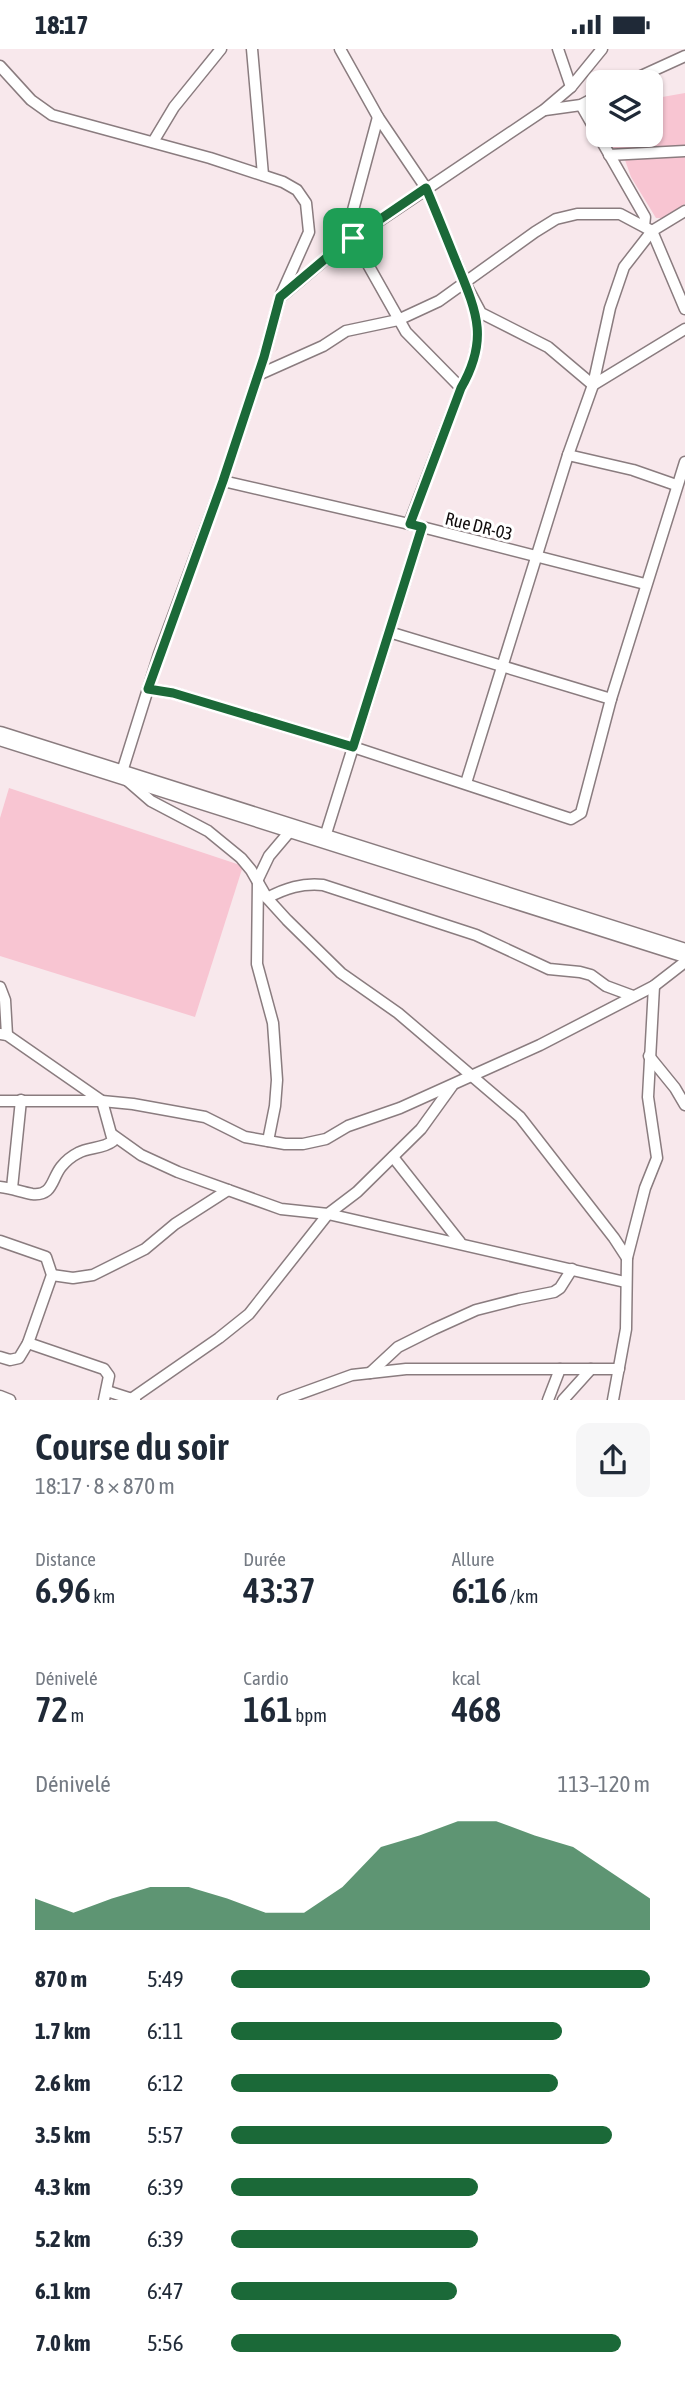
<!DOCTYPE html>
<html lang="fr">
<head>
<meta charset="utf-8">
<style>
	:root { --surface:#fff; --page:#f6f6f7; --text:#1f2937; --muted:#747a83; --accent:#1b6938 }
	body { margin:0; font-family:"Asap Condensed",sans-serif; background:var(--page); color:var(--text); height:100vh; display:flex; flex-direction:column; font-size:26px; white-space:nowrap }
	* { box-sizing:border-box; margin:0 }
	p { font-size:23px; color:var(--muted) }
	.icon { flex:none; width:38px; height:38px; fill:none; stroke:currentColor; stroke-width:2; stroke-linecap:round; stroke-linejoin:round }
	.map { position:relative; height:1351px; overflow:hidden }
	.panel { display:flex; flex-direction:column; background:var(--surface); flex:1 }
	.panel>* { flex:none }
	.buttons { position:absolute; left:586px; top:21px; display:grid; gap:14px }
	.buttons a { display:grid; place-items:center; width:77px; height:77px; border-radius:14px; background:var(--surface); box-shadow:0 2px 5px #0004; font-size:35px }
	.pin { position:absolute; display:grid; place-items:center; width:60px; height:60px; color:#fff; margin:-30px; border-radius:14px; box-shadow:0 4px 10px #0006 }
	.round { display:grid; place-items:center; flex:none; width:74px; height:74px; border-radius:14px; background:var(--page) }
	.overview { display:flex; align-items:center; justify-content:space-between; height:119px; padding:0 35px }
	h1 { font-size:38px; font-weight:600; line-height:52px }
	.stats { display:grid; grid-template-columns:repeat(3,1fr); gap:10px; height:119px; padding:7px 35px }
	.stats div { display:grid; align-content:center }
	.stats b { font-size:35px; font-weight:600 }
	.stats small { font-size:19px; font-weight:400 }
	.stats p { font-size:19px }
	.chart { height:196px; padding:14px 35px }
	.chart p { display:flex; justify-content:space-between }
	.chart svg { width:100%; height:126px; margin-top:7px; fill:var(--accent); opacity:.7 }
	ul { padding:0 35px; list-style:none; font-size:23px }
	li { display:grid; grid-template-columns:112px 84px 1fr; align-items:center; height:52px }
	li i { height:18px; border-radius:9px; background:var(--accent) }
	.status { display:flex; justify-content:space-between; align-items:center; height:49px; padding:0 35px; background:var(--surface); direction:ltr }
	.status svg { height:19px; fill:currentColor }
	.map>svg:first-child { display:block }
	.green { fill:#f8c5d2 }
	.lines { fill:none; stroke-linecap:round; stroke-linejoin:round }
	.street-casing { stroke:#8a7c7f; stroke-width:13 }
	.highway-casing { stroke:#8a7c7f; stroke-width:21 }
	.street { stroke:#fff; stroke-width:10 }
	.highway { stroke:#fff; stroke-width:18 }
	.route-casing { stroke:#fff; stroke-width:14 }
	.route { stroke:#1b6938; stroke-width:9 }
	.labels { text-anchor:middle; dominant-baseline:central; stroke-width:6; stroke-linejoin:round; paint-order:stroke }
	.street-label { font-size:18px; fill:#0f0a0b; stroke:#fff }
</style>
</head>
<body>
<div class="status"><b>18:17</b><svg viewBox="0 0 49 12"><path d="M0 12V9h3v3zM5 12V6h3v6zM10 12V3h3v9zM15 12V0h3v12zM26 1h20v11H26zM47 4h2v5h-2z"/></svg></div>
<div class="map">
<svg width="685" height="1351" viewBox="0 0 685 1351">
	<rect width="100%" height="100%" fill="#f8e8ec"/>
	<!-- green -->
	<g class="green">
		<polygon points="685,44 685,97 612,101 604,86 651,86 651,50"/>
		<polygon points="685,107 685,155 662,169 656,169 631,128 625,111 631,109"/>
		<polygon points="9,739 243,817 195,968 0,907 0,769"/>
	</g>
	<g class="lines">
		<!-- street casing -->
		<g class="street-casing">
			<g id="street">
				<polyline points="252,0 263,126"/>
				<polyline points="340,0 378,68 426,139 465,234 481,264 548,298 593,336 685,280"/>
				<polyline points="558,0 571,38"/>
				<polyline points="0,17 31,51 52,66 210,109 283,133 297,141 306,154 309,183 280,248 264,308 223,432 159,605 121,726 151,752 208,782 241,809 251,821 267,849 287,871 341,924 398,964 520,1068 614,1189 627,1209 626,1280 613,1351"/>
				<polyline points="628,33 685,7"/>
				<polyline points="581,56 645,168 644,177"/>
				<polyline points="545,61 581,56 598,47"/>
				<polyline points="153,93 174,58 221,0"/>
				<polyline points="609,106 685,102"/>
				<polyline points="353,189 406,283 461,339"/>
				<polyline points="339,198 349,176 378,68"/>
				<polyline points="283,246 339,199 544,61 571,38 602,0"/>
				<polyline points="258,326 323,297 346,282 398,271 439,252 535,183 556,170 577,165 620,165 652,182 685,260"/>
				<polyline points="568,406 633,421 676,436"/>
				<polyline points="223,432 422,478 645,535"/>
				<path d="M409 475 461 339C477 311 481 289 474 257"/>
				<polyline points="389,583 611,650"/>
				<polyline points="148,640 173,644 353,698 571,770 581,764 611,650 685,413"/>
				<polyline points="466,734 568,406 593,336 610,259 624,218 652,182 685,162"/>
				<polyline points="324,791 422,478"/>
				<path d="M267 849C286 839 302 834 323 836L476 886 549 920 580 923 591 926 606 937 633 947"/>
				<polyline points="0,938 5,951 7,986"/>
				<path d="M0 985 7 986 102 1052 113 1092C103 1100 89 1098 78 1104 72 1107 65 1113 61 1118 51 1131 53 1147 32 1145 21 1143 11 1139 0 1138"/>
				<polyline points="649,1007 675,1039 685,1056"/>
				<polyline points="0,1052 102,1052 133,1055 205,1068 245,1088 285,1095 303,1095 326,1090 348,1077 400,1059 540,996 654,937 685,913"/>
				<polyline points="113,1086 141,1106 178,1123 281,1160 328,1165 625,1233"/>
				<polyline points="268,1092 275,1057 277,1031 273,974 257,915 258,830 269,807 291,781"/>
				<polyline points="393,1108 460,1193"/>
				<polyline points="12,1139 21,1051"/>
				<polyline points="0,1192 46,1208 52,1226 28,1294 19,1309 10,1311 0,1308"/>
				<polyline points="627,1209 645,1139 657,1109 648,1048 654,937"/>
				<polyline points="52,1226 73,1229 93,1226 145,1200 175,1175 228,1141"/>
				<polyline points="28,1294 104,1320 109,1327 104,1351"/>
				<polyline points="370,1324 398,1298 434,1280 476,1261 519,1250 554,1243 560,1239 572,1220"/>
				<polyline points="107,1342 135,1351"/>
				<polyline points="0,1347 10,1351"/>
				<polyline points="131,1350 219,1289 249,1265 328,1165 357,1143 421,1080 452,1037"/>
				<polyline points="283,1351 352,1326 406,1320 619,1320"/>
				<polyline points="548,1351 560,1320"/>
				<polyline points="563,1351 591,1320"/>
			</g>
		</g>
		<!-- highway casing -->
		<g class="highway-casing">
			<polyline id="highway" points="0,687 685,904"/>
		</g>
		<!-- street -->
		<use href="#street" class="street"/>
		<!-- highway -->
		<use href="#highway" class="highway"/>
	</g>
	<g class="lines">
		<!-- route casing -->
		<g class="route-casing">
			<path id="route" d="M426 139C437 165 447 190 457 215 477 264 489 290 461 339L410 475 422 478 353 698 173 644 148 640 223 432 264 308 280 248 338 199Z"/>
		</g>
		<!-- route -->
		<use href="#route" class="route"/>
	</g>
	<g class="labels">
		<!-- street labels -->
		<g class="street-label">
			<text transform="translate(479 477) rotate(14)">Rue DR-03</text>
		</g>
	</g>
</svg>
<div class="buttons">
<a><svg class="icon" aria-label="layers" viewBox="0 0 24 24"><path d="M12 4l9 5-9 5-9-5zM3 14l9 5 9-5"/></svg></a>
</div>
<div class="pin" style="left:353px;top:189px;background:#1e9e55"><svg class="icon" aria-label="arrive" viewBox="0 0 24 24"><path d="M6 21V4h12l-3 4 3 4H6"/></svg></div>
</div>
<section class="panel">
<div class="overview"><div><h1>Course du soir</h1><p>18:17 · 8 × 870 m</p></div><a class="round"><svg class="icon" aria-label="share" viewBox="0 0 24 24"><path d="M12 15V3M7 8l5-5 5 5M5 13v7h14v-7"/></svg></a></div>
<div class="stats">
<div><p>Distance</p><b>6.96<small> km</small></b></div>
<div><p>Durée</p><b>43:37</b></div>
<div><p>Allure</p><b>6:16<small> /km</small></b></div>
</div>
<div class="stats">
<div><p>Dénivelé</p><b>72<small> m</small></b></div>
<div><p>Cardio</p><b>161<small> bpm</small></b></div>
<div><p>kcal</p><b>468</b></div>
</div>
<div class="chart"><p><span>Dénivelé</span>113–120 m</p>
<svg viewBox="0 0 160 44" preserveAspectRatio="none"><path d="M0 44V33L10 38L20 33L30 29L40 29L50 33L60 38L70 38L80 29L90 15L100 11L110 6L120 6L130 11L140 15L150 24L160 33V44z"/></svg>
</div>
<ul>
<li><b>870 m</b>5:49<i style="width:100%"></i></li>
<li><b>1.7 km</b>6:11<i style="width:79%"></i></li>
<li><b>2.6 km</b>6:12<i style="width:78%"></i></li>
<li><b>3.5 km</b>5:57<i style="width:91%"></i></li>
<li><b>4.3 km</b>6:39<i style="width:59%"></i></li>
<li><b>5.2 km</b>6:39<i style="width:59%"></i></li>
<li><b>6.1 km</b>6:47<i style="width:54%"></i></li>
<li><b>7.0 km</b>5:56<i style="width:93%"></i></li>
</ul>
</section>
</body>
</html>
